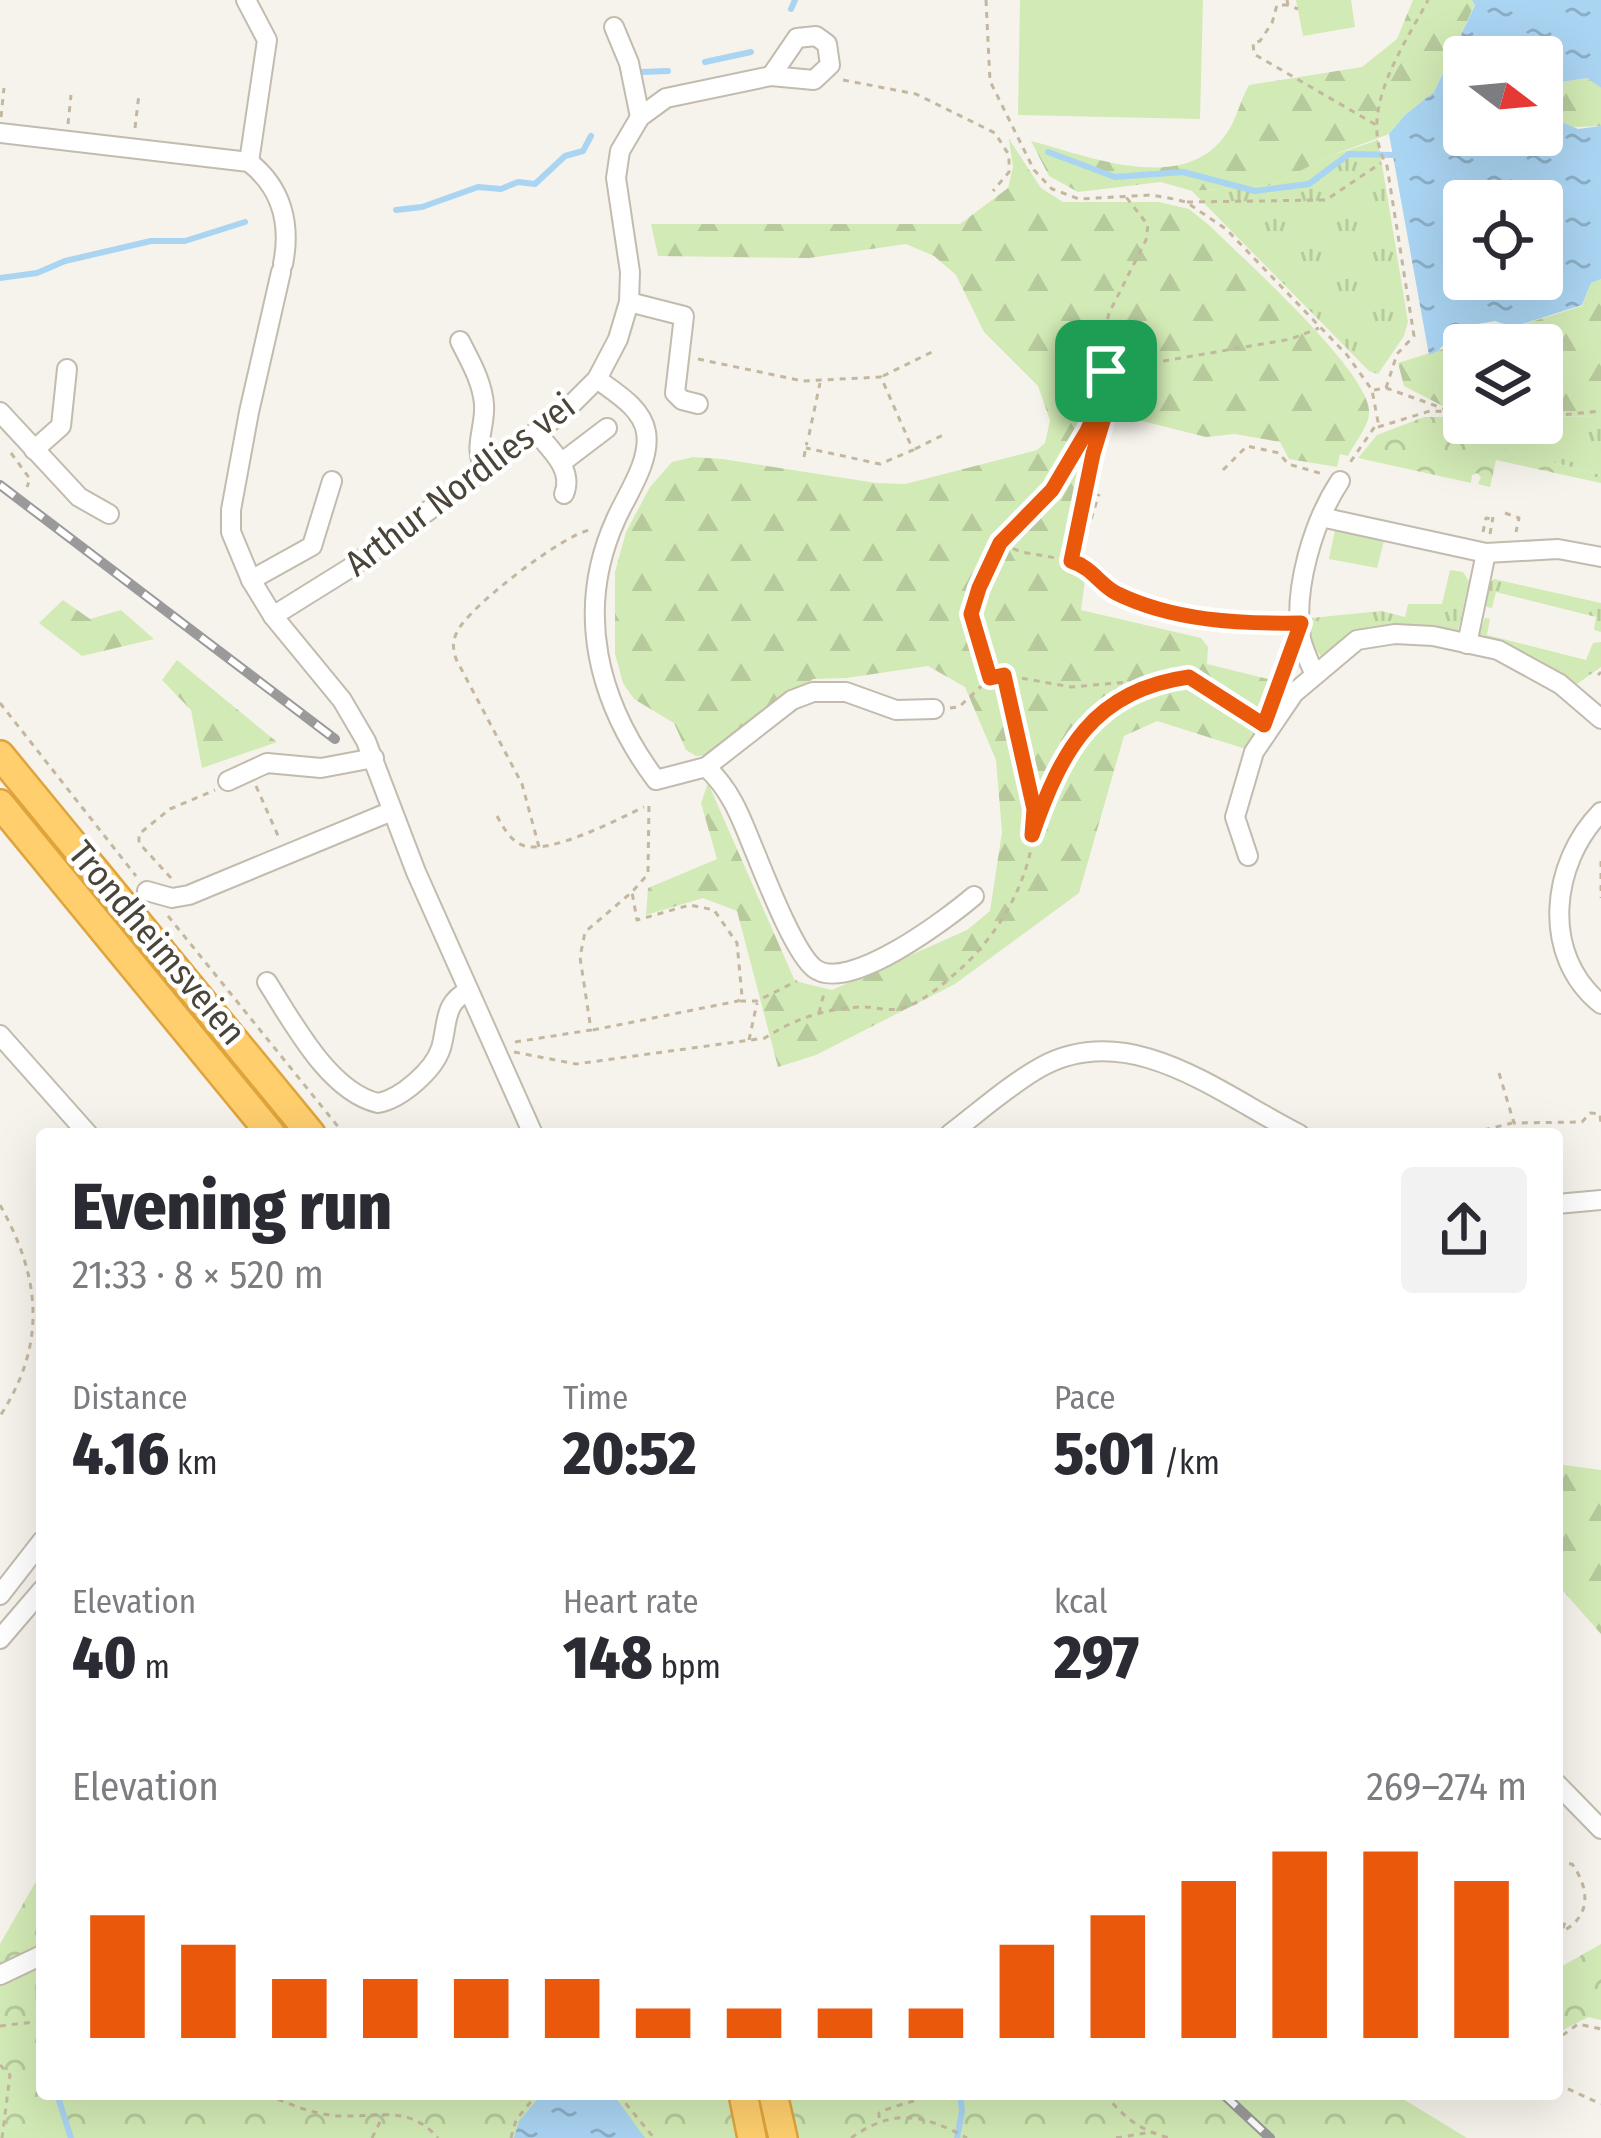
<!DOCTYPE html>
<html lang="en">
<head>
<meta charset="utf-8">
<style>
	:root { --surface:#fff; --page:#f2f2f3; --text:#2b2b33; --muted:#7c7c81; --accent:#ea580c }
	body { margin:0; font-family:"Fira Sans Condensed",sans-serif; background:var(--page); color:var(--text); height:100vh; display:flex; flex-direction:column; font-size:45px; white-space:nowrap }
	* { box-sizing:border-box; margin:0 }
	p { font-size:39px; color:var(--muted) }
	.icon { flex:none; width:66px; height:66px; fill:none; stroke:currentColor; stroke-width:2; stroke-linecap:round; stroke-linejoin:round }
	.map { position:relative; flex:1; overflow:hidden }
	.sheet { position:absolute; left:36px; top:1128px; width:1527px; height:972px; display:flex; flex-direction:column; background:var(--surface); border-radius:12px; box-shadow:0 12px 48px #0002 }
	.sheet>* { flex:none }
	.needle { width:78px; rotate:106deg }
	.tools { position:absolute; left:1443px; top:36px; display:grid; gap:24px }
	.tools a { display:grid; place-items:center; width:120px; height:120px; border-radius:12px; background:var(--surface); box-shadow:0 12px 48px #0002; font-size:60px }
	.pin { position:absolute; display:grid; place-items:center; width:102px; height:102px; color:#fff; margin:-51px; border-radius:24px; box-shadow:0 6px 18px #0006 }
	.round { display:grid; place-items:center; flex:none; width:126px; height:126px; border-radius:12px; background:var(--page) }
	.head { display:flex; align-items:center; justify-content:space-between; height:204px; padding:0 36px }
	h1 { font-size:66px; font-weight:800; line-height:90px }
	.stats { display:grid; grid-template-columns:repeat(3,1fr); gap:18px; height:204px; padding:12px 36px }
	.stats div { display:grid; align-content:center }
	.stats b { font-size:60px; font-weight:800 }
	.stats small { font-size:33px; font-weight:400 }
	.stats p { font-size:33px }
	.chart { height:336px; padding:24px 36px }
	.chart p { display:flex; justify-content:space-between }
	.chart svg { width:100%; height:216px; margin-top:12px; stroke:var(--accent); stroke-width:6 }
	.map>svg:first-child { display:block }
	.grass { fill:url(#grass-tufts) }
	.forest { fill:url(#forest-firs) }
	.park { fill:url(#park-crowns) }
	.garden { fill:#d2eab5 }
	.water { fill:url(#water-ripples); fill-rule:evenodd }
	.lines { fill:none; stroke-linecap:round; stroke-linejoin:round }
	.stream { stroke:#a9d4f2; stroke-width:6 }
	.minor-casing { stroke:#c2bbae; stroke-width:22 }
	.highway-casing { stroke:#e0a43c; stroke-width:32 }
	.path { stroke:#c4b79f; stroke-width:3; stroke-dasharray:6 6; stroke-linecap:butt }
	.minor { stroke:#fff; stroke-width:18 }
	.highway { stroke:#ffcf6e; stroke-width:27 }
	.rail-casing { stroke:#9a9a9a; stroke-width:10 }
	.rail { stroke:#fff; stroke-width:6; stroke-dasharray:18; stroke-linecap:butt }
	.route-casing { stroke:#fff; stroke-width:24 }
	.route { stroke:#ea580c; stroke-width:15 }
	.labels { text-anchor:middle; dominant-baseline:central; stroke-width:9; stroke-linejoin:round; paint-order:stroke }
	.street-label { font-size:36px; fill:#4b4439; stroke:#fff }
</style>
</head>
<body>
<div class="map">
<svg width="1601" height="2138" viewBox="0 0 1601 2138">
	<defs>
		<pattern id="grass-tufts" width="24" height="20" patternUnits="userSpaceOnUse" patternTransform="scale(3)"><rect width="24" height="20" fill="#d2eab5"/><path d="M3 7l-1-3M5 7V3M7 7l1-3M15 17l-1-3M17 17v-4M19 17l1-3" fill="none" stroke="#b6ca9c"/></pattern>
		<pattern id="forest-firs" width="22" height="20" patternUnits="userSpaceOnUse" patternTransform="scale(3)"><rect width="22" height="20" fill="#d2eab5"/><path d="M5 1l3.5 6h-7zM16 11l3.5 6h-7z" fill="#b6ca9c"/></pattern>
		<pattern id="park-crowns" width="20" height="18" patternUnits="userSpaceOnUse" patternTransform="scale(3)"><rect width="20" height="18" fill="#d2eab5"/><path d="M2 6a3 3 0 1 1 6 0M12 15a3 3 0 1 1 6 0" fill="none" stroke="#b6ca9c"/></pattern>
		<pattern id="water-ripples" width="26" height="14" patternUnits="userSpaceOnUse" patternTransform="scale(3)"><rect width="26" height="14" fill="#a9d4f2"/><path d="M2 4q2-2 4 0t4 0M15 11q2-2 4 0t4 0" fill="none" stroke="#8caec5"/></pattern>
	</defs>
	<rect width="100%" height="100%" fill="#f6f3ec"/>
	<!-- grass -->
	<g class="grass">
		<polygon points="1378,140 1408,322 1404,336 1378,374 1369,371 1192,191 1272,185 1330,156"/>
		<polygon points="1601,416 1601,475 1472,441 1466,423 1542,423 1542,417"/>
		<path d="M1450 570 1463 572 1469 581 1458 631C1413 628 1361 634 1321 656L1309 642 1307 624 1311 618 1381 611 1405 617 1408 604H1442Z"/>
		<polygon points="1494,579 1601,603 1601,632 1594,630 1596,617 1496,592 1492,608 1487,607 1483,601 1487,585"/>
		<polygon points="1485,618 1490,619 1487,635 1586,660 1593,643 1601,642 1601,667 1577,684 1539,660 1478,637"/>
	</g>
	<!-- forest -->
	<g class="forest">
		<path d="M1413 0H1472L1475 4 1434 92 1405 115 1389 134 1330 156 1272 185 1192 191 1161 182 1078 192 1049 176 1031 141C1092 157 1189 198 1230 128 1238 114 1241 99 1249 85L1362 67 1397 39Z"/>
		<polygon points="1587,78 1601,88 1601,126 1544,128 1542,85"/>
		<path d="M1009 139 1041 188 1063 202H1159L1189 209 1210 226C1240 256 1375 376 1369 414 1368 427 1354 444 1348 456L1340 454 1337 467 1289 459 1280 442 1235 434 1206 437 1110 413 1075 569 1086 573 1081 610 1201 638 1208 647 1207 664 1276 681 1251 721 1257 735 1249 750 1157 721 1124 736 1079 893 955 984 816 1055 778 1067 737 911 703 898 646 915 648 888 717 859 701 803 708 783 795 981 832 990 967 930 990 911 1002 832 996 760 965 687 928 666 846 678 813 679 708 755 696 756 686 750 674 723 634 699 623 683 615 654V572L626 532 650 487 672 462 693 457 722 459 876 483 905 484 1037 450 1045 443 1050 420 1038 386 984 332 956 275 934 256 906 244 809 258 658 256 651 224H960L1008 188 1013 167Z"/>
		<polygon points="1601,279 1601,416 1542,417 1542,345 1464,345 1464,417 1404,386 1398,363 1582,306 1591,283"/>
		<polygon points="63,600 90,619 121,610 154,639 82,656 39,623"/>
		<polygon points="177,660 277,742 202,768 191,710 162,680"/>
		<polygon points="1557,1464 1601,1470 1601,1634 1557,1584"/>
	</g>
	<!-- park -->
	<g class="park">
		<polygon points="1424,417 1464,417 1473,441 1601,475 1601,483 1496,460 1490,487 1478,484 1481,477 1477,473 1472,475 1471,483 1358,458 1377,435"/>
		<polygon points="35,1883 42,1886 42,2094 1395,2094 1467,2138 0,2138 0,1944"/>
		<polygon points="1601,1944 1601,2020 1588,2017 1563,2030 1557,2052 1557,1969"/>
	</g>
	<!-- garden -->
	<g class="garden">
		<polygon points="1020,0 1203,0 1200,119 1018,115"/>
		<polygon points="1296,0 1351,0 1355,27 1303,36"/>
		<polygon points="1336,525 1385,537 1377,568 1329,559"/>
	</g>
	<!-- water -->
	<g class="water">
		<path d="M1472 0H1601V88L1587 78 1542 85V57H1464V135H1542V126L1556 129 1564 123 1578 129 1601 126V279L1591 283 1582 305 1513 327 1495 321 1460 327 1438 351 1429 355 1389 134 1405 115 1434 92 1475 5ZM1464 201H1542V279H1464Z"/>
		<polygon points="542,2094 613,2094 645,2138 514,2138 519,2121"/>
	</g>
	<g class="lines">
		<!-- stream -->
		<g class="stream">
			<polyline points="791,9 795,0"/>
			<polyline points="705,62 751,52"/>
			<polyline points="642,72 668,71"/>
			<polyline points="1048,152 1115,177 1183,172 1255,191 1309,184 1349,154 1393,155"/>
			<polyline points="396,210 422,207 478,187 501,189 518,182 535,184 565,156 583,151 591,136"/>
			<polyline points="0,278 37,273 65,261 151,241 185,241 245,222"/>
			<polyline points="38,1989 39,2007"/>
			<polyline points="39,2032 42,2049"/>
			<polyline points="57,2094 71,2138"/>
			<polyline points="957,2138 962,2111 960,2094"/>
		</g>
		<!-- minor casing -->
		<g class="minor-casing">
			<g id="minor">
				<polyline points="246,0 267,40 249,162"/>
				<polyline points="614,27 629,63 640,117"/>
				<path d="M0 133 249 162C282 188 291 224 283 264"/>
				<polyline points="281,272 249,412 231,510 231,532 251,580 273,616 342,700 366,741 416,872 533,1134"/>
				<polyline points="629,302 684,316 675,393 682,400 698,404"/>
				<path d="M460 341C470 361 482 381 484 404 486 427 472 448 485 469"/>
				<path d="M597 379C616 393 642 408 646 432 651 461 627 494 616 519 574 611 598 702 656 780L706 767 792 700 813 692H846L896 710 934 709"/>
				<polyline points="0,412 79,497 109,514"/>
				<path d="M536 432C551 450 574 470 564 494"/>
				<polyline points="34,450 61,426 67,369"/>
				<polyline points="561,463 607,428"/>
				<polyline points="1321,517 1486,553 1558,549 1601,557"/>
				<path d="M1079 563C1095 570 1101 584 1115 592 1171 622 1239 624 1301 623"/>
				<polyline points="251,580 312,546 332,481"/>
				<polyline points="273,616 350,568 566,410 597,379 618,339 629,302 630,272 616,178 620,151 640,117 666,98 771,76 814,80 830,65 827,44 816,36 797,38 771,76"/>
				<polyline points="1467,644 1486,553"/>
				<path d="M1315 675C1310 664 1304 651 1301 639 1293 589 1313 522 1340 481"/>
				<path d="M706 767C730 789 740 815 752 845 764 873 793 951 814 968 847 995 948 918 974 896"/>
				<polyline points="228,781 267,763 321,768 374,758"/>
				<path d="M1601 812C1551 863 1540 955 1601 1004"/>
				<polyline points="1248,856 1235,817 1254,752 1294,693 1357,640 1395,634 1433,636 1498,650 1560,684 1601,719"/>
				<polyline points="147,891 172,898 189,895 392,811"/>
				<path d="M267 982C292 1021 329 1092 378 1103 401 1099 434 1070 441 1048 448 1024 443 1002 469 991"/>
				<polyline points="0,1035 88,1134"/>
				<path d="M950 1134C979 1112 1009 1085 1041 1067 1131 1018 1221 1095 1299 1134"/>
				<polyline points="1557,1204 1601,1200"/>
				<polyline points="0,1595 42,1541"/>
				<polyline points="0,1639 42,1590"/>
				<polyline points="1557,1784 1601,1829"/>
				<polyline points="0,1975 42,1955"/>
			</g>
		</g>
		<!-- highway casing -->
		<g class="highway-casing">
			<g id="highway">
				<polyline points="0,755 311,1134"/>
				<polyline points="0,804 271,1134"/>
				<polyline points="743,2094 752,2138"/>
				<polyline points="773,2094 783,2138"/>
			</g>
		</g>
		<!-- path -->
		<g class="path">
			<polyline points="986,0 990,81 1034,170 1052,189 1079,199 1151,195 1174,199 1186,202 1226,229 1347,355 1372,390 1378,422 1349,464"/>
			<polyline points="1287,0 1288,5 1298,9"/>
			<polyline points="1288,5 1277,5 1272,23 1260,41 1253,43 1254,54 1378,126"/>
			<polyline points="843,80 916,94 995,133 1009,155 1009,172 993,191"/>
			<polyline points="1,117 4,88"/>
			<polyline points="68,124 71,95"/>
			<polyline points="135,128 139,94"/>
			<polyline points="1187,202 1326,200 1381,163"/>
			<polyline points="698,359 803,381 881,377 913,450 880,464 806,448"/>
			<polyline points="883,376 932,352"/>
			<path d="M1386 388 1397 354 1414 336 1387 166C1356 112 1403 48 1428 0"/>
			<polyline points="1374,390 1386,388 1445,409"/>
			<polyline points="1542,417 1601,411"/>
			<polyline points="1378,427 1430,411 1464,412"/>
			<polyline points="809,435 820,383"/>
			<polyline points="915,449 943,435"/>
			<polyline points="11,453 30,479 27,487"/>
			<polyline points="804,457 807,442"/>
			<polyline points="1223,470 1247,446 1279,453 1288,464 1323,474"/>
			<polyline points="1505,513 1519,518 1516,532"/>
			<polyline points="1483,532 1486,518 1493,519"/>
			<polyline points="1490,534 1493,517"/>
			<polyline points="1076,542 1093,454 1110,398 1103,339 1109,313 1146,240 1148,225 1126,197"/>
			<polyline points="1084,542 1099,494"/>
			<polyline points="1002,544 1021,552 1062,559"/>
			<polyline points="1598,675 1601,672"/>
			<polyline points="990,678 971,614 979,588 1000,543 1052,491 1087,431 1100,402 1106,371 1291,339 1319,328"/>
			<polyline points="1278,684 1287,659"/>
			<polyline points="0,703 136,876"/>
			<polyline points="950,708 959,707 990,678 1004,675 1071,687 1188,677 1256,721"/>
			<polyline points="256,786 279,838"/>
			<path d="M497 816C503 827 510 840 522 845 549 856 618 819 644 807"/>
			<path d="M1035 826C1058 759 1081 716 1148 685"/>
			<path d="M539 847 522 784 456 659C453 649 452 642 457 632 468 607 564 534 590 530"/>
			<polyline points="1601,861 1601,898"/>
			<polyline points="171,878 139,843 139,834 170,809 215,790"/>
			<polyline points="168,916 344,1134"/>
			<polyline points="740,1001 757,1001 797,981"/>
			<polyline points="819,1013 824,993"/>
			<polyline points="593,1030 738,1001 742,996 737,943 714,910 690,905 637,920 632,892"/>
			<polyline points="749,1040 757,1003"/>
			<polyline points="515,1042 591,1030 580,957 585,932 632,892 648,874 649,800"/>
			<path d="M514 1052 576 1064 765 1038C794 1019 824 1009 860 1007 872 1006 884 1011 896 1009 918 1007 942 985 958 971 1001 934 1038 868 1034 809 1032 773 1012 713 1004 675"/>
			<polyline points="1499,1073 1514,1123 1582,1122 1590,1113 1600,1114 1601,1124"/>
			<polyline points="1484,1130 1512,1123"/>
			<path d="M0 1205C41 1278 47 1344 0 1416"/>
			<path d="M1557 1863 1572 1864C1590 1889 1591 1916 1563 1931"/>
			<polyline points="1557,1914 1565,1922 1557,1946"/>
			<polyline points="0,2026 42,2021"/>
			<polyline points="1557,2059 1563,2035 1578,2024 1601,2029"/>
			<polyline points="0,2065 10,2075 2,2138"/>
			<polyline points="1557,2084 1601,2104"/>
			<path d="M267 2094C290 2105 315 2115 341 2116 380 2117 409 2105 438 2138"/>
			<polyline points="618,2094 654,2138"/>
			<path d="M1105 2094C1124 2118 1141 2131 1170 2138"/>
			<path d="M879 2118V2113C896 2104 912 2104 928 2094"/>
			<polyline points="372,2138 384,2114"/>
			<polyline points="511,2138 516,2120 537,2094"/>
			<path d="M851 2138C893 2108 923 2114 967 2138"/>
			<polyline points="1116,2138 1146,2133"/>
		</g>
		<!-- minor -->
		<use href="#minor" class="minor"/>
		<!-- highway -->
		<use href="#highway" class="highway"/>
		<!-- rail casing -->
		<g class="rail-casing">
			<g id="rail">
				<polyline points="0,485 335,739"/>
				<polyline points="1223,2094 1270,2138"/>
			</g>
		</g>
		<!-- rail -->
		<use href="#rail" class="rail"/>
	</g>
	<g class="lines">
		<!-- route casing -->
		<g class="route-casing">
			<path id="route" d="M1106 371 1110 398 1093 454 1071 561C1093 568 1098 583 1116 593 1173 621 1239 624 1301 623L1264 725 1189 677C1093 690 1061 751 1032 835L1034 809 1004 675 990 678 971 614 979 588 1000 543 1052 490 1087 431 1100 402Z"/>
		</g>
		<!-- route -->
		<use href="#route" class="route"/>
	</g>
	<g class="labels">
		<!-- street labels -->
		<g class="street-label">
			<text transform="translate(460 485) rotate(-37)">Arthur Nordlies vei</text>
			<text transform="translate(157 943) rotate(50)">Trondheimsveien</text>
		</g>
	</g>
</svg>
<div class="tools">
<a><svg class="needle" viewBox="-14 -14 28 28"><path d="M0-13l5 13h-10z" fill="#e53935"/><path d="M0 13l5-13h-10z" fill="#7c7c81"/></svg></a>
<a><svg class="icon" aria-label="locate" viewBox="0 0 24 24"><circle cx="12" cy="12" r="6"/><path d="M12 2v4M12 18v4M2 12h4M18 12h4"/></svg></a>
<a><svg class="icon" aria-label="layers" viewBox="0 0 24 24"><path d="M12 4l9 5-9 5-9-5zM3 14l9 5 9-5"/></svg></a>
</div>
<div class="pin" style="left:1106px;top:371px;background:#1e9e55"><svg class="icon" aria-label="arrive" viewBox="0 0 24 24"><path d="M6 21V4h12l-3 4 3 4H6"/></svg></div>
<section class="sheet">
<div class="head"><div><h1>Evening run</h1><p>21:33 · 8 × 520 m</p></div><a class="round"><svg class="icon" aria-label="share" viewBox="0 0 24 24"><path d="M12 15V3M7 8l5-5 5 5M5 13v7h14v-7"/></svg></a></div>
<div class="stats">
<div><p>Distance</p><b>4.16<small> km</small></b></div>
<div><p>Time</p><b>20:52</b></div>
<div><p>Pace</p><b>5:01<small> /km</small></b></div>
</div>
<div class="stats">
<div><p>Elevation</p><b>40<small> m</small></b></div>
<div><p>Heart rate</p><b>148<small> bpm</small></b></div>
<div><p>kcal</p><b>297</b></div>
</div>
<div class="chart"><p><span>Elevation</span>269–274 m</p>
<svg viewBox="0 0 160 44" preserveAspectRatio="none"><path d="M5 44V19M15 44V25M25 44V32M35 44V32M45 44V32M55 44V32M65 44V38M75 44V38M85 44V38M95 44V38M105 44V25M115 44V19M125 44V12M135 44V6M145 44V6M155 44V12"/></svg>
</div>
</section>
</div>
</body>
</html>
